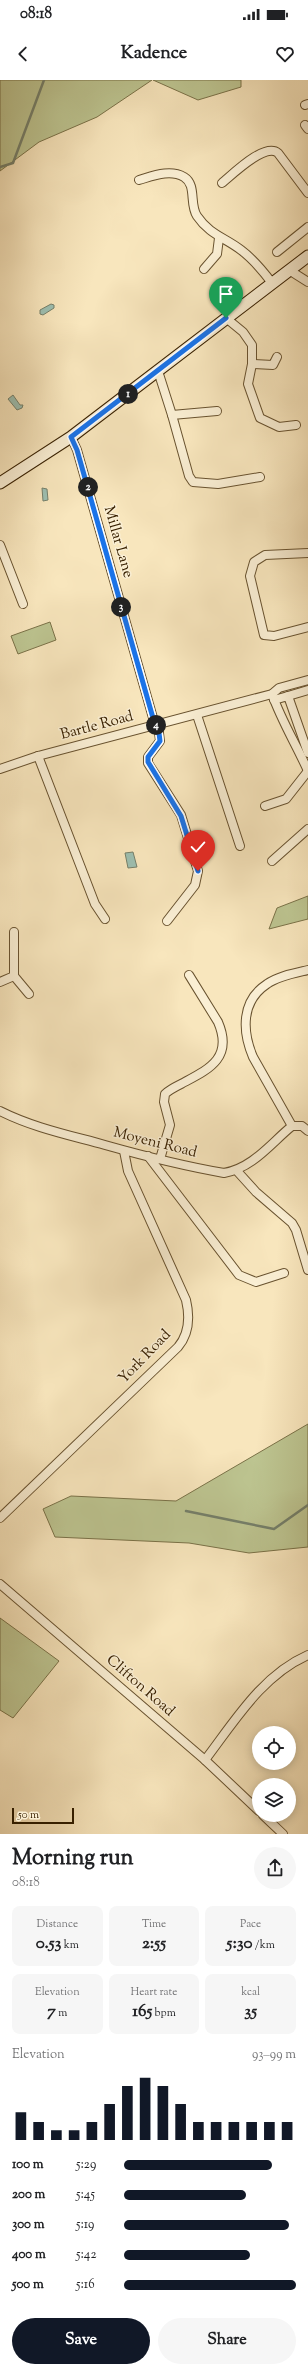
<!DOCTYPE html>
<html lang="en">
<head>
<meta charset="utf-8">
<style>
	:root { --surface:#fff; --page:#f6f6f6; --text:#202124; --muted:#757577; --accent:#111827 }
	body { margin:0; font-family:"Sorts Mill Goudy",serif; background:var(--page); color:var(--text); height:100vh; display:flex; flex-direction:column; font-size:15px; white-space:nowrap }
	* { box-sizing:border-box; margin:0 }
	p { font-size:13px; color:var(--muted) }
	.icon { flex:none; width:22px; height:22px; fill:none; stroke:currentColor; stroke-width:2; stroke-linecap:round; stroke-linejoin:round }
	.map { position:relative; height:1754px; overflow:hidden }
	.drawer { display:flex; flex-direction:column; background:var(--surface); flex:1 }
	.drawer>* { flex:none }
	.tools { position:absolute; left:252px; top:1646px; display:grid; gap:8px }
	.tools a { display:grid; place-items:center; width:44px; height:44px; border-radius:50%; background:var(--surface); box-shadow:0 2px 10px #0003; font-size:20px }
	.scale { position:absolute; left:12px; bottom:10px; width:62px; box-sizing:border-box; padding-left:4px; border:2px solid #382000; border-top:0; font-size:11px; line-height:14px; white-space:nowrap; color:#382000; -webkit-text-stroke:3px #faefd4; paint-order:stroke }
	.pin { position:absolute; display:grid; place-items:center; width:34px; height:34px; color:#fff; margin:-41px -17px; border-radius:50% 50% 50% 0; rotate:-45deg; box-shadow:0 0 4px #0007 }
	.pin .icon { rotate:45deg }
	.km { position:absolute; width:20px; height:20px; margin:-10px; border-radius:50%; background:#222; color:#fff; font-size:11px; line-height:20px; text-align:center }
	.round { display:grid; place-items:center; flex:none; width:42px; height:42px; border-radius:21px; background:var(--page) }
	.overview { display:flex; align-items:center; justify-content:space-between; height:68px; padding:0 12px }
	h1 { font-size:22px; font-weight:700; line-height:30px }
	.metrics { display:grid; grid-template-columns:repeat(3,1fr); gap:6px; height:68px; padding:4px 12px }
	.metrics div { display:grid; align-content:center; border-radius:8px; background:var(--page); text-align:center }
	.metrics b { font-size:17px; font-weight:700 }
	.metrics small { font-size:11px; font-weight:400 }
	.metrics p { font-size:11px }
	.chart { height:112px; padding:8px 12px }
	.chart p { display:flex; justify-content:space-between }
	.chart svg { width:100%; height:72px; margin-top:4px; stroke:var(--accent); stroke-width:6 }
	.cta { display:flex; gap:8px; margin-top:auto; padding:8px 12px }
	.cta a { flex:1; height:46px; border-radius:24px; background:var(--accent); color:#fff; font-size:16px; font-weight:700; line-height:46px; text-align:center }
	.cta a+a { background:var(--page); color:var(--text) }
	ul { padding:0 12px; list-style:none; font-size:13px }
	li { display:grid; grid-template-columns:64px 48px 1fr; align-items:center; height:30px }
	li i { height:10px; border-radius:5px; background:var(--accent) }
	.status { display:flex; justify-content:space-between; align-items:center; height:28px; padding:0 20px; background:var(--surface); direction:ltr }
	.status svg { height:11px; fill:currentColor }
	header { display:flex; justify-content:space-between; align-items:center; height:52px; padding:0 12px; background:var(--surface); font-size:18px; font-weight:700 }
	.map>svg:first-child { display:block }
	.green { fill:#bdc591; stroke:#7a7248 }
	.water { fill:#9dc0b2; stroke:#75806b }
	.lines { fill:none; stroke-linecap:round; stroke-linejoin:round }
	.stream { stroke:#75806b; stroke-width:2.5 }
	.street-casing { stroke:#68522f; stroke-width:10 }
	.secondary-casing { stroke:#382000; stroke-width:13 }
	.street { stroke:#faefd4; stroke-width:8 }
	.secondary { stroke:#faefd4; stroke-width:11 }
	.route-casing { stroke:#fff; stroke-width:8 }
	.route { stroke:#1a73e8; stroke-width:5 }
	.labels { text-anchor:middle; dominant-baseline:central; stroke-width:3; stroke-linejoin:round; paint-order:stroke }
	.street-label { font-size:15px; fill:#382000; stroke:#faefd4 }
</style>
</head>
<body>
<div class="status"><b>08:18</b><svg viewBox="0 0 49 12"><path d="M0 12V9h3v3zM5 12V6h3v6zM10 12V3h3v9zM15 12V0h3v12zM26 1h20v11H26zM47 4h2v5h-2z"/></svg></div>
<header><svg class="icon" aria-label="back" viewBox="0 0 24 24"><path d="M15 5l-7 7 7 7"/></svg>Kadence<svg class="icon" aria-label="heart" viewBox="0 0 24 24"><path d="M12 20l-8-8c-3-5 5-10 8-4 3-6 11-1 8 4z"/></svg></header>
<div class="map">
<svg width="308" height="1754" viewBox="0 0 308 1754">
	<rect width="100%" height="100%" fill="#f8e6bd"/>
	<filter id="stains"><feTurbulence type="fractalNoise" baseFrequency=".005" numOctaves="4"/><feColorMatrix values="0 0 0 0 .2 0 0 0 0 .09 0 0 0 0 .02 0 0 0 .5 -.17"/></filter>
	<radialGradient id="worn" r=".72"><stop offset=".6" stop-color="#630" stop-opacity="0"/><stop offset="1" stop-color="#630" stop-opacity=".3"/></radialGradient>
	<!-- green -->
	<g class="green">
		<polygon points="0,0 152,0 97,37 39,62 0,91"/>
		<polygon points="153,0 241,0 241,7 198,20"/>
		<polygon points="50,542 56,560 18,574 11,556"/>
		<polygon points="308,816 308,839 269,849 277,828"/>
		<polygon points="308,1344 308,1467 249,1473 189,1463 55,1457 43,1429 71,1416 176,1421"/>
		<polygon points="0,1538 59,1581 13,1638 0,1630"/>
	</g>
	<!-- water -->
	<g class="water">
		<polygon points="51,224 54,225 54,228 43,235 40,234 40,230"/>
		<polygon points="13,315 20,325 23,325 22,328 17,330 8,319"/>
		<polygon points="42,408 47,409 48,420 43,421"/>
		<polygon points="133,772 137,787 128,788 125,773"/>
	</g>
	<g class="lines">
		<!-- stream -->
		<g class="stream">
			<polyline points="0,87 13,83 44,0"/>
			<polyline points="186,1431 274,1449 308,1425"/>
		</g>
		<!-- street casing -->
		<g class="street-casing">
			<g id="street">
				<polyline points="305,25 308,24"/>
				<polyline points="305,45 308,49"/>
				<path d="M139 100C153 96 170 89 184 97 197 105 189 124 197 136 210 155 224 157 241 170 253 179 263 191 272 203"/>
				<path d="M222 103C233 94 265 62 278 73L308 113"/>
				<polyline points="277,172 308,147"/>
				<polyline points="204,189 217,174 219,158"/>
				<polyline points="289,190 308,202"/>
				<polyline points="226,238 243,252 252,265 252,284 248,304 260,338 279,347 296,345"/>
				<polyline points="252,284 273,285 277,277"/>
				<polyline points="158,291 172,335 217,331"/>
				<polyline points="172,335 189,396 193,402 218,404 260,397"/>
				<polyline points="71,357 77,370 155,645"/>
				<polyline points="0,465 23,524"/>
				<polyline points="308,473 265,475 254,482 250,496 264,555 274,556 308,547"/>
				<path d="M272 614C282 642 296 664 308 691"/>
				<polyline points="288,616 308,610"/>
				<polyline points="274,620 288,616 308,673"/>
				<polyline points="197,635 240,766"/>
				<polyline points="158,645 160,661 148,677 148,683 181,735 198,791 195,805 167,841"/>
				<polyline points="38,676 95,824 105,839"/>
				<polyline points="0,689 38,676 272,614 279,608 308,600"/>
				<polyline points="265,726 286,719 308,691"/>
				<polyline points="272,781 308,749"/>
				<polyline points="14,896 29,914"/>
				<polyline points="0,902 14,896 14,852"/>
				<path d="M0 1031C34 1048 69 1055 105 1065 144 1076 184 1086 224 1093 253 1088 271 1063 292 1046H302L308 1051"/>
				<path d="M292 1046 253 977C242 951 241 921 267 904 278 896 295 893 308 890"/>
				<polyline points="148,1076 239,1195 256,1202 284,1193"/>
				<path d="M160 1079 170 1045 164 1022 165 1014C169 1010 175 1007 181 1004 207 990 234 979 218 942L189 895"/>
				<polyline points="237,1091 256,1112 292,1143 296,1150 308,1190"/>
				<path d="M0 1438 178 1267C189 1254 190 1237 186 1220L128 1091 124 1071"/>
				<polyline points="0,1504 205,1680 259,1731"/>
				<path d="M205 1680C234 1642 262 1595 308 1575"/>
				<polyline points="263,1735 283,1754"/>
			</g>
		</g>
		<!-- secondary casing -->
		<g class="secondary-casing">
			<polyline id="secondary" points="0,403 71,357 308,176"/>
		</g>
		<!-- street -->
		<use href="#street" class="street"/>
		<!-- secondary -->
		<use href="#secondary" class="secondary"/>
	</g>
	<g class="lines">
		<!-- route casing -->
		<g class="route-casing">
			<polyline id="route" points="198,791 181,736 148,682 148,677 160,661 158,645 155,645 77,370 71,357 226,238"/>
		</g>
		<!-- route -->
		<use href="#route" class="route"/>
	</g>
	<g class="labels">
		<!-- street labels -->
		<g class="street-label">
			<text transform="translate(118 462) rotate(74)">Millar Lane</text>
			<text transform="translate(97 646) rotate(-15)">Bartle Road</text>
			<text transform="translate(155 1063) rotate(14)">Moyeni Road</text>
			<text transform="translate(145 1277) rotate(-46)">York Road</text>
			<text transform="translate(140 1606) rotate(41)">Clifton Road</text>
		</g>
	</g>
	<rect width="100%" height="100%" filter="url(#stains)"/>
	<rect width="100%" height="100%" fill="url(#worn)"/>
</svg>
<div class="tools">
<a><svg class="icon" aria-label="locate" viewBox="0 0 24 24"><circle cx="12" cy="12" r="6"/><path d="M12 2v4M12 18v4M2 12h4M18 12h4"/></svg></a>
<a><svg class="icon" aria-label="layers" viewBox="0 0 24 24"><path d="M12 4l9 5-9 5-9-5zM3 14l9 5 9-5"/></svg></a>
</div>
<div class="scale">50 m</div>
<div class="pin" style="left:226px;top:238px;background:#1e9e55"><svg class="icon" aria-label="arrive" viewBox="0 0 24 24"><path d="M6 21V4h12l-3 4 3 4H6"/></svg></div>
<div class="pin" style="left:198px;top:791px;background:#d93025"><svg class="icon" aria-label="check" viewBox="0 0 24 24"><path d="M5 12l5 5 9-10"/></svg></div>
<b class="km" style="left:128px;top:314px">1</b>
<b class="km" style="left:88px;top:407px">2</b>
<b class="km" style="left:121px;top:527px">3</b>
<b class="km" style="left:156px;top:645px">4</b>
</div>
<section class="drawer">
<div class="overview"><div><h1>Morning run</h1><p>08:18</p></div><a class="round"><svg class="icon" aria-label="share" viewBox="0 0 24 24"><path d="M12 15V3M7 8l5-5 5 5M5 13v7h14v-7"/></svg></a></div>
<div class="metrics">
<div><p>Distance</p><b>0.53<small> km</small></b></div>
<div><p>Time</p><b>2:55</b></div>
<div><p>Pace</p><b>5:30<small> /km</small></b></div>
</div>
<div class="metrics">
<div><p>Elevation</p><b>7<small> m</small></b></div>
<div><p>Heart rate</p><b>165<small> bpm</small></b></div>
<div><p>kcal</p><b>35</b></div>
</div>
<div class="chart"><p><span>Elevation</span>93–99 m</p>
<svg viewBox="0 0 160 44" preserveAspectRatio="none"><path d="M5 44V27M15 44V33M25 44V38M35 44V38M45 44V33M55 44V22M65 44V11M75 44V6M85 44V11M95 44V22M105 44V33M115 44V33M125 44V33M135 44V33M145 44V33M155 44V33"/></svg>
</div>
<ul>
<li><b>100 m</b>5:29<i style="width:86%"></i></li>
<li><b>200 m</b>5:45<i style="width:71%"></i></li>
<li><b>300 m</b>5:19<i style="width:96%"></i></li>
<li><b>400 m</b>5:42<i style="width:73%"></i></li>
<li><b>500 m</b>5:16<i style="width:100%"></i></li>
</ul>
<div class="cta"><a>Save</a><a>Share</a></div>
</section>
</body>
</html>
